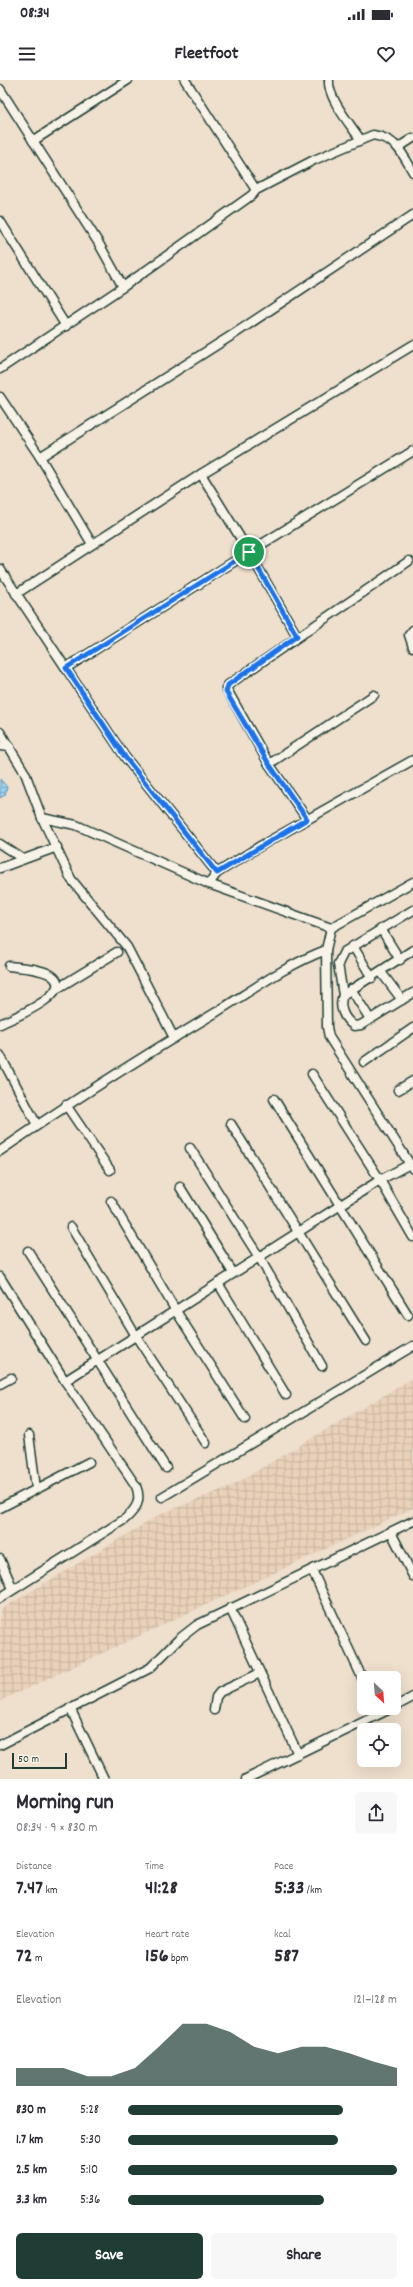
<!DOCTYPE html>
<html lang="en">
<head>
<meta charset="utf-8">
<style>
	:root { --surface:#fff; --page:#f7f7f7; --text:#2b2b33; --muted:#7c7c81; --accent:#1f3d34 }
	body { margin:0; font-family:Dekko,sans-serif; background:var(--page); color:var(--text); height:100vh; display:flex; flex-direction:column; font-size:15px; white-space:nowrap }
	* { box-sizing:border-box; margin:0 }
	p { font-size:13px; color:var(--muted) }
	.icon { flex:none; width:22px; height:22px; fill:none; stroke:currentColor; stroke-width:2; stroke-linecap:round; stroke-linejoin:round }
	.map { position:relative; height:1699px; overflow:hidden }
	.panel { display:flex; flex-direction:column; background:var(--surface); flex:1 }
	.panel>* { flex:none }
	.needle { width:26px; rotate:154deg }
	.tools { position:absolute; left:357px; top:1591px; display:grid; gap:8px }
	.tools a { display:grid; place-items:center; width:44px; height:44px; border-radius:6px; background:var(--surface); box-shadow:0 4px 16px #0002; font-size:20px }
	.scale { position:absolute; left:12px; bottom:10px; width:55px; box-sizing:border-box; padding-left:4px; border:2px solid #1f3d34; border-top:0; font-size:11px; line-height:14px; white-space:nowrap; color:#1f3d34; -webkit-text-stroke:3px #f7f3e8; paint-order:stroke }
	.pin { position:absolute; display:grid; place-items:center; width:34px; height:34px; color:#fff; margin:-17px; border:2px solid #fff; border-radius:50%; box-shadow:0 1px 4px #0007 }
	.round { display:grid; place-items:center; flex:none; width:42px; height:42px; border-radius:6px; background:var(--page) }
	.summary { display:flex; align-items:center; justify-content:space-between; height:68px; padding:0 16px }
	h1 { font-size:22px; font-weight:700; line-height:30px }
	.metrics { display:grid; grid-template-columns:repeat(3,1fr); gap:6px; height:68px; padding:4px 16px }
	.metrics div { display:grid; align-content:center }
	.metrics b { font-size:20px; font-weight:700 }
	.metrics small { font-size:11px; font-weight:400 }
	.metrics p { font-size:11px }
	.chart { height:112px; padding:8px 16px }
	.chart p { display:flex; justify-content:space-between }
	.chart svg { width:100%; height:72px; margin-top:4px; fill:var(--accent); opacity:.7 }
	.button { display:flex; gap:8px; margin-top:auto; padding:8px 16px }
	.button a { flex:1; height:46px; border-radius:6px; background:var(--accent); color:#fff; font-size:16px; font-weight:700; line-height:46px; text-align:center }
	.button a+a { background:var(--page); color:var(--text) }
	ul { padding:0 16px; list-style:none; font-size:13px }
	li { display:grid; grid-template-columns:64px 48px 1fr; align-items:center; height:30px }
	li i { height:10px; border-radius:5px; background:var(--accent) }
	.status { display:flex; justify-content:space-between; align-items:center; height:28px; padding:0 20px; background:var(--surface); direction:ltr }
	.status svg { height:11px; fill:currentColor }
	header { display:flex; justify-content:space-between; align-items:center; height:52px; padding:0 16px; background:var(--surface); font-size:18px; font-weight:700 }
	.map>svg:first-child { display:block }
	.industrial { fill:url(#industrial-grid) }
	.water { fill:url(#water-rules); stroke:#6895aa }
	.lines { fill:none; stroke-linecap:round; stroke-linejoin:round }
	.minor-casing { stroke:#1f3d34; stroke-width:11 }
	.minor { stroke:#f7f3e8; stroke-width:8 }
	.route-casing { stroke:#fff; stroke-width:8 }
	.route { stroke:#1a73e8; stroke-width:5 }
</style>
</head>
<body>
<div class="status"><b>08:34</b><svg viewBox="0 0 49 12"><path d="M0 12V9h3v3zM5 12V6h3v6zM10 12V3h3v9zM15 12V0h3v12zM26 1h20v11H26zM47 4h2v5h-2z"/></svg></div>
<header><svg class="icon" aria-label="menu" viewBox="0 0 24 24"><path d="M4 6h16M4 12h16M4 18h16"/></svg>Fleetfoot<svg class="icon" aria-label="heart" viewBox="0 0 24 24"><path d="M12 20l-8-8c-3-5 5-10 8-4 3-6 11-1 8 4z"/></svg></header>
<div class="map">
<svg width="413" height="1699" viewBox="0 0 413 1699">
	<defs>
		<pattern id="industrial-grid" width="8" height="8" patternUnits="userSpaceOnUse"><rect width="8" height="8" fill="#e9d1ba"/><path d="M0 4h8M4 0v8" fill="none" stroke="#c7b4a0"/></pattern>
		<pattern id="water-rules" width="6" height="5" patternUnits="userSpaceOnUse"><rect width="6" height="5" fill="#99d0f8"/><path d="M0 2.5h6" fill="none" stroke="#7caaca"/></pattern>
	</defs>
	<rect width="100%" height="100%" fill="#efdfcd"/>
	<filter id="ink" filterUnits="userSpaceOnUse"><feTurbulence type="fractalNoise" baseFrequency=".025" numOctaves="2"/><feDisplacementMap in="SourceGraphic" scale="8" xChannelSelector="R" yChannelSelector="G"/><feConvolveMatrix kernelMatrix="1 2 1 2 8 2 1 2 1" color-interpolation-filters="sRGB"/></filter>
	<g filter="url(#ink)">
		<!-- industrial -->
		<polygon class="industrial" points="413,1298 413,1428 0,1621 0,1530 161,1434 233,1405"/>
		<!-- water -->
		<polygon class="water" points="0,699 7,707 5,715 0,718"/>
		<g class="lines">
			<!-- minor casing -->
			<g class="minor-casing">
				<g id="minor">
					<polyline points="185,0 256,110"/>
					<path d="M329 0C327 17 350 44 360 59"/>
					<polyline points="0,9 98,162 123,207"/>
					<polyline points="33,61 128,0"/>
					<polyline points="399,67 413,58"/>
					<polyline points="0,141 66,246"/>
					<path d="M0 289 123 207 252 115 256 110 314 80 373 55C397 59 402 73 413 92"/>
					<polyline points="0,317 40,377 92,464"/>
					<polyline points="40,377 234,254 413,135"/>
					<polyline points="201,394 249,472 297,556"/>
					<polyline points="0,489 125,677 217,793"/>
					<polyline points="16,514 201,394 413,265"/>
					<polyline points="413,550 409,555 413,567"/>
					<polyline points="66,588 249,472 413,371"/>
					<polyline points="0,652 25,693 42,738 71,799 127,867 174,958"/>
					<polyline points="0,666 10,667"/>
					<polyline points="269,684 374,615"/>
					<polyline points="42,738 76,745 209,804 331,848 413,802"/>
					<polyline points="307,739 269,684 226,608 228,605 409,481"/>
					<polyline points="0,764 23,779"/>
					<polyline points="0,788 57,767"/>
					<polyline points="209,804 217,793 262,765 413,680"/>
					<polyline points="331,848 326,870 327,947 329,957 413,1089"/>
					<polyline points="381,849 400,880"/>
					<polyline points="353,866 372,898"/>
					<path d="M413 870 343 915C338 927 344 939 354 946L361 945 413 913"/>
					<polyline points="381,892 402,920"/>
					<polyline points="58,908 117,872"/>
					<polyline points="351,909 370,939"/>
					<polyline points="343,915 338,884 344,872 413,830"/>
					<path d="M0 944C11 939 78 912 51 895 40 888 22 888 9 886"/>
					<polyline points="0,975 37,1045"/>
					<polyline points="364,982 413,948"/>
					<polyline points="312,994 380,1100 413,1157"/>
					<polyline points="398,1010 413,1001"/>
					<polyline points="274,1019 408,1235"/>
					<polyline points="66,1025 110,1090"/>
					<polyline points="231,1044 366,1261"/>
					<polyline points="190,1068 259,1177 322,1286"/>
					<path d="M0 1071C70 1022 142 977 215 933 251 911 286 885 326 870"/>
					<polyline points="180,1107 233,1193"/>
					<polyline points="111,1121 176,1231 245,1339"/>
					<polyline points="71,1147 136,1256 206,1363"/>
					<polyline points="28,1171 166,1388"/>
					<path d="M0 1197 65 1301 136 1406C142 1421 136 1429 125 1439L0 1518"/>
					<polyline points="218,1203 286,1315"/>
					<polyline points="65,1301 380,1100 410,1084"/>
					<polyline points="0,1304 11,1298"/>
					<polyline points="29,1355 36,1408"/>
					<polyline points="162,1417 413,1266"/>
					<polyline points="0,1428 89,1382"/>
					<polyline points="391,1452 413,1496"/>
					<polyline points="0,1479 13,1509"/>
					<polyline points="312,1490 364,1602"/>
					<polyline points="230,1528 298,1674"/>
					<polyline points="394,1627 413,1617"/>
					<polyline points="70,1628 104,1699"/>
					<polyline points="214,1630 216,1617 220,1612 260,1593"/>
					<polyline points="0,1665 150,1588 179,1559 197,1545 413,1441"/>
					<polyline points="246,1699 392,1628"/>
				</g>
			</g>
			<!-- minor -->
			<use href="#minor" class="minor"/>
		</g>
	</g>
	<g class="lines" filter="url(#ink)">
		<!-- route casing -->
		<g class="route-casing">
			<polygon id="route" points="249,472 297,556 228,605 226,612 269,684 307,739 217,793 125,677 66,588"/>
		</g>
		<!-- route -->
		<use href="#route" class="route"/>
	</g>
</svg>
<div class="tools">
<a><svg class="needle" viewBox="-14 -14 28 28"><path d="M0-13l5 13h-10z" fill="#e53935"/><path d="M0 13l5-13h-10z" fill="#7c7c81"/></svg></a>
<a><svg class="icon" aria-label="locate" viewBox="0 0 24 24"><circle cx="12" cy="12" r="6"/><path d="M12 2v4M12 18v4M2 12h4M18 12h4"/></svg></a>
</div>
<div class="scale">50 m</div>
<div class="pin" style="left:249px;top:472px;background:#1e9e55"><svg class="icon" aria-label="arrive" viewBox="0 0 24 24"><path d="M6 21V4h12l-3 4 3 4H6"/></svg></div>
</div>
<section class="panel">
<div class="summary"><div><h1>Morning run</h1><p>08:34 · 9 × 830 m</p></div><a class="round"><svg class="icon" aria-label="share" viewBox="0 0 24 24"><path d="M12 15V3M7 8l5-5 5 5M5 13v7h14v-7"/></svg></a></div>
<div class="metrics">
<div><p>Distance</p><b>7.47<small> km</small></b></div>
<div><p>Time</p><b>41:28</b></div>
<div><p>Pace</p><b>5:33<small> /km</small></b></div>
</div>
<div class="metrics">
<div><p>Elevation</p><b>72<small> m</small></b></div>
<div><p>Heart rate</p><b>156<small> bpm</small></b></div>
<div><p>kcal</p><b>587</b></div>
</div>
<div class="chart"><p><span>Elevation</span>121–128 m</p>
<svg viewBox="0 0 160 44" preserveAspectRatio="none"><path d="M0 44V33L10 33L20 33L30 38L40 38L50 33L60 20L70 6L80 6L90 11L100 20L110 24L120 20L130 20L140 24L150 29L160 33V44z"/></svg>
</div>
<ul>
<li><b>830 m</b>5:28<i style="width:80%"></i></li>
<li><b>1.7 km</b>5:30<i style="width:78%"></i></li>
<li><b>2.5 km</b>5:10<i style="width:100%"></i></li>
<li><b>3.3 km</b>5:36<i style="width:73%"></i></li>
</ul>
<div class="button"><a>Save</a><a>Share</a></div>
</section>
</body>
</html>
